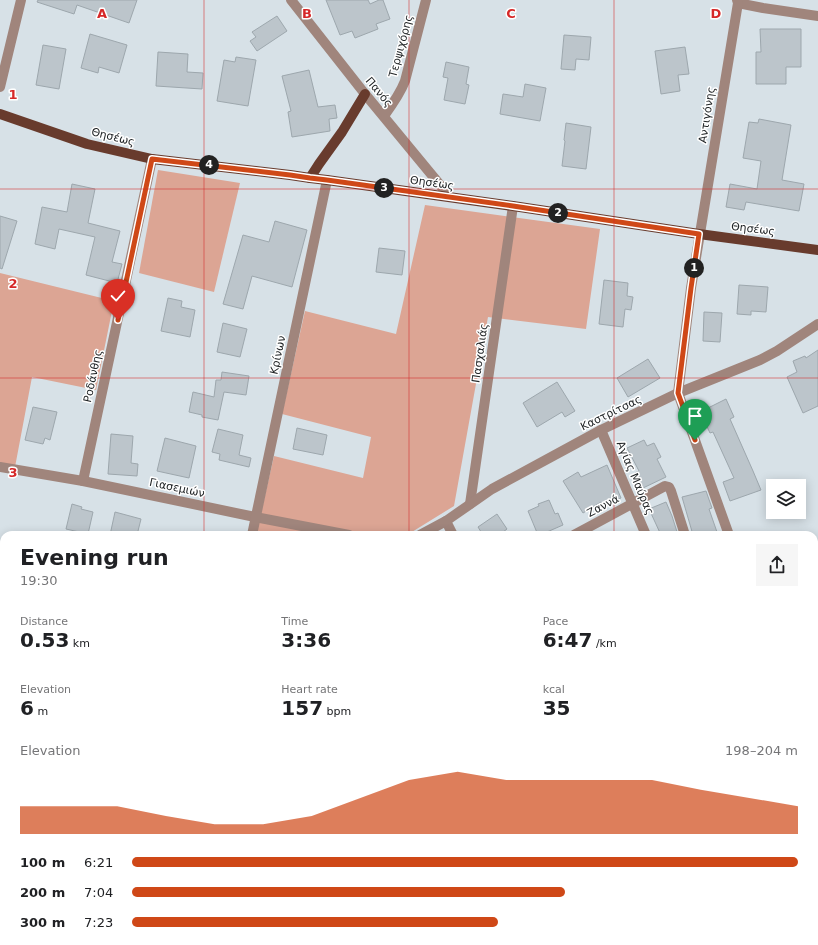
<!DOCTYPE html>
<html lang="en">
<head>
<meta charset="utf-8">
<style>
	:root { --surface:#fff; --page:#f6f6f6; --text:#202124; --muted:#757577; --accent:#cf4817 }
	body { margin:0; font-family:"DejaVu Sans",sans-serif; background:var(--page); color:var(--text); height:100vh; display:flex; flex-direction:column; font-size:15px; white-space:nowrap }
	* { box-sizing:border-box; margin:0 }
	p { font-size:13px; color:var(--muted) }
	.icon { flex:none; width:22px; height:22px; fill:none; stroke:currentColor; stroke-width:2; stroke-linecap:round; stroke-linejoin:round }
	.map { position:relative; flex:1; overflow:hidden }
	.sheet { position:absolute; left:0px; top:531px; width:818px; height:414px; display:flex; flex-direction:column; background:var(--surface); border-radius:12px 12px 0 0; box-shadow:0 2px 10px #0003 }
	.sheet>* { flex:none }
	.buttons { position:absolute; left:766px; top:479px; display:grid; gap:8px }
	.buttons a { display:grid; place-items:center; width:40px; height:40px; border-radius:0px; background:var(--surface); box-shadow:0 2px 10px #0003; font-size:20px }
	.pin { position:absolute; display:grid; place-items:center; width:34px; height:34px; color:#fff; margin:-41px -17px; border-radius:50% 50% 50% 0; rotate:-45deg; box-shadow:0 0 4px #0007 }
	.pin .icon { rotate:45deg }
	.km { position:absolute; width:20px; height:20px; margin:-10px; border-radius:50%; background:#222; color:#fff; font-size:11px; line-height:20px; text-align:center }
	.round { display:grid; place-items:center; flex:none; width:42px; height:42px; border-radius:0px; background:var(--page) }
	.summary { display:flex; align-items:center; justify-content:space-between; height:68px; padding:0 20px }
	h1 { font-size:22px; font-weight:700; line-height:30px }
	.stats { display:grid; grid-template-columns:repeat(3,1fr); gap:6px; height:68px; padding:4px 20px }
	.stats div { display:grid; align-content:center }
	.stats b { font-size:20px; font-weight:700 }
	.stats small { font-size:11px; font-weight:400 }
	.stats p { font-size:11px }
	.chart { height:112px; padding:8px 20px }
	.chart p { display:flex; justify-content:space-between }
	.chart svg { width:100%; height:72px; margin-top:4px; fill:var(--accent); opacity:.7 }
	ul { padding:0 20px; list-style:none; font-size:13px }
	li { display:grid; grid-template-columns:64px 48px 1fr; align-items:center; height:30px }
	li i { height:10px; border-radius:5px; background:var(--accent) }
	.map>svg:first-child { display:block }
	.green { fill:#dca594 }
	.building { fill:#bcc5cb; stroke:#9da7ad }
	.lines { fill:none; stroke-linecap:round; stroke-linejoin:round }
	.street { stroke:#a0857c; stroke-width:10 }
	.primary { stroke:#683b2d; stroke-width:10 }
	.route-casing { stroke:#fff; stroke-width:8 }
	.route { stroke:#cf4817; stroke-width:5 }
	.grid { fill:none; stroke:#d62828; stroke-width:1; stroke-opacity:0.55 }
	.labels { text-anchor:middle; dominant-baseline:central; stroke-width:3; stroke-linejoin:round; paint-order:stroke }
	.street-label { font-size:11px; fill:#212527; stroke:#fff }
	.grid-label { font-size:13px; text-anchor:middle; font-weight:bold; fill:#d62828; stroke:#fff; stroke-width:3; stroke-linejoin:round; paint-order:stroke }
</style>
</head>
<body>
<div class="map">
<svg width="818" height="945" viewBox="0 0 818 945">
	<rect width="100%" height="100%" fill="#d7e1e7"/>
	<!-- green -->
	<g class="green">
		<polygon points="158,170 240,183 214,292 139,273"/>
		<polygon points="425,205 600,229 586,329 488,317 454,506 407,535 256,535 274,456 363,478 371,437 282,414 305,311 396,334"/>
		<polygon points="0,273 114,301 96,390 32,377 15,467 0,464"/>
	</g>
	<!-- building -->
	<g class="building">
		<polygon points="38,0 137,0 129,23 77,5 74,14 37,2"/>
		<polygon points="326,0 368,0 370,4 379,0 383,0 390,19 376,24 378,29 355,38 352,31 340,35"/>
		<polygon points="277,16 287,31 257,51 250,41 256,37 252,32"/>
		<polygon points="760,29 801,29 801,67 786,67 786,84 756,84 756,52 761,52"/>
		<polygon points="90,34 127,45 119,73 99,67 98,73 81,68"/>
		<polygon points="564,35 591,37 589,60 576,59 575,70 561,69"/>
		<polygon points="43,45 66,49 59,89 36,85"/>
		<polygon points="685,47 689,74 678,75 680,91 661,94 655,51"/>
		<polygon points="158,52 188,54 187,72 203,73 202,89 156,86"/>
		<polygon points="236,57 256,60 248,106 217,101 224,60 235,62"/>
		<polygon points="446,62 469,67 466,84 469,85 465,104 444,100 448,78 443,77"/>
		<polygon points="309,70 318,107 335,105 337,118 329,119 330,131 292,137 288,112 291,111 282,76"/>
		<polygon points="525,84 546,88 540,121 500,114 503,94 523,97"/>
		<polygon points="759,119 791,125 782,180 804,184 799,211 746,202 744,210 726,207 730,184 757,189 761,161 743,158 749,122 758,123"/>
		<polygon points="566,123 591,127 586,169 562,166 565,141 564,140"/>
		<polygon points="72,184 95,189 88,223 120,231 112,262 122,264 117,283 86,275 95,237 59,229 55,249 35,244 42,207 67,212"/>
		<polygon points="0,216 17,221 2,269 0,268"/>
		<polygon points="275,221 307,230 292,287 252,276 243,309 223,304 243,235 269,242"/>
		<polygon points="379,248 405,251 402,275 376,272"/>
		<polygon points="604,280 628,283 627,296 633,297 631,310 625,309 623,327 599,324"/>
		<polygon points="739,285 768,287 766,312 751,311 751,315 737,314"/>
		<polygon points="168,298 182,301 181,307 195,310 190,337 161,331"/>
		<polygon points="704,312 722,313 720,342 703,341"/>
		<polygon points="223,323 247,329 240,357 217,352"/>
		<polygon points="818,350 818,406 803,413 787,377 797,372 793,361 805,356 806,358"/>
		<polygon points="648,359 660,378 628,397 617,378"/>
		<polygon points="222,372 249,376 246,395 224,392 218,420 202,417 202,415 189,412 193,392 214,397 216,380 221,380"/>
		<polygon points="557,382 575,411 565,417 562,412 537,427 523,403"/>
		<polygon points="726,399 734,417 730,419 753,471 761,490 730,501 723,482 734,478 713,432 710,433 700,412"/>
		<polygon points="33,407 57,412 50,440 45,438 43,444 25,440"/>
		<polygon points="297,428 327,435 323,455 293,449"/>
		<polygon points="218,429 243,435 239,455 251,458 249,467 219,460 220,454 212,452"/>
		<polygon points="111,434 133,436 131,463 138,464 137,476 108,474"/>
		<polygon points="165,438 196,446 189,478 157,471"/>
		<polygon points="644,440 647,446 654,443 661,457 657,459 666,477 643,488 635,473 639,471 627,448"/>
		<polygon points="607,465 621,498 603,506 601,502 583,513 563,481 578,472 581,477"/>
		<polygon points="706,491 712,508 709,509 718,535 693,535 682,497"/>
		<polygon points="549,500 555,514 558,513 563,525 540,535 538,535 528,511 539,506 538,504"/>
		<polygon points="666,502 672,516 678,535 661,535 649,509"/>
		<polygon points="72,504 82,507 81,509 93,512 88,534 66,529"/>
		<polygon points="115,512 141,519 137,535 110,535"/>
		<polygon points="497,514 507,529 499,535 483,535 478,527"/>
	</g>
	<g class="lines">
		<!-- street -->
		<g class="street">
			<polyline points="291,0 365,94 450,197"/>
			<polyline points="738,3 763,8 818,16"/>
			<polyline points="0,87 21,0"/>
			<path d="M384 116C392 105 400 94 405 81L426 0"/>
			<polyline points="601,430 646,535"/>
			<polyline points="0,467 83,481 255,517 349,535"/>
			<polyline points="83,481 152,159"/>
			<polyline points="470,504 513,206"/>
			<polyline points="446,521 453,535"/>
			<polyline points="252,535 327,180"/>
			<polyline points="420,535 446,521 492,489 601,430 678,393 760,360 777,351 818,324"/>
			<polyline points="574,535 665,486 669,487 671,491 685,535"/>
			<polyline points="729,535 678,393 691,288 738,3 737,0"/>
			<polyline points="814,638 818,638"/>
			<polyline points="814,737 818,712"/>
			<polyline points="0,777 4,774"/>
			<polyline points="814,830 818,850"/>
			<polyline points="79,941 81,945"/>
			<polyline points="711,941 713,945"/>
			<polyline points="256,945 273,941"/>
		</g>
		<!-- primary -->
		<g class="primary">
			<polyline points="0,114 87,144 152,159 290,175 310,178 327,180 513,206 699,234 818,250"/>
			<polyline points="310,178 319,164 342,132 365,94"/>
		</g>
	</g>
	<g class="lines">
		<!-- route casing -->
		<g class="route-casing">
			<polyline id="route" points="118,320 152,159 290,175 310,178 327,180 513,206 699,234 691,288 678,393 695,440"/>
		</g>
		<!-- route -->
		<use href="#route" class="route"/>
	</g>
	<!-- grid -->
	<path class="grid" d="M204 0V535M409 0V535M614 0V535M0 189H818M0 378H818M0 567H4M814 567H818M0 756H4M814 756H818M204 941V945M409 941V945M614 941V945"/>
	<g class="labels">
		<!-- street labels -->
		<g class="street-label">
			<text transform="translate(401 46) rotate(-75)">Τερψιχόρης</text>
			<text transform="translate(379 92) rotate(50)">Πανός</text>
			<text transform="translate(707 115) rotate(-81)">Αντιγόνης</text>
			<text transform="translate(113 137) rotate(14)">Θησέως</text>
			<text transform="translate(432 183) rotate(8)">Θησέως</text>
			<text transform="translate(753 229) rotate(7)">Θησέως</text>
			<text transform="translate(480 353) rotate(-82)">Πασχαλιάς</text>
			<text transform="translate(278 355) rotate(-78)">Κρίνων</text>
			<text transform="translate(93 376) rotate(-78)">Ροδάνθης</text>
			<text transform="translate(611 413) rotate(-26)">Καστρίτσας</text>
			<text transform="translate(635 478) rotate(67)">Αγίας Μαύρας</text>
			<text transform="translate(177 488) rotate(12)">Γιασεμιών</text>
			<text transform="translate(603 506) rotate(-28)">Ζαννά</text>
		</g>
	</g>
	<g class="grid-label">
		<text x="102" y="18">A</text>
		<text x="307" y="18">B</text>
		<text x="511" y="18">C</text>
		<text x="716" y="18">D</text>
		<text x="13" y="99">1</text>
		<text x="13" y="288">2</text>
		<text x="13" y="477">3</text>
	</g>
</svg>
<div class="buttons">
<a><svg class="icon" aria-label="layers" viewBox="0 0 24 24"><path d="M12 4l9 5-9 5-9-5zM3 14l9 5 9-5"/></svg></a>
</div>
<div class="pin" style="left:695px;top:440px;background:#1e9e55"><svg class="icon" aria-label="arrive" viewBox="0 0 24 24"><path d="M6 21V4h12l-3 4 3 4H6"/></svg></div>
<div class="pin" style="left:118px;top:320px;background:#d93025"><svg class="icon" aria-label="check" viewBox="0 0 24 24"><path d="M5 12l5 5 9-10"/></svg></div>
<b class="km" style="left:694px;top:268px">1</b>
<b class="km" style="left:558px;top:213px">2</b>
<b class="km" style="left:384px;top:188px">3</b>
<b class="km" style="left:209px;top:165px">4</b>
<section class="sheet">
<div class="summary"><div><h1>Evening run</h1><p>19:30</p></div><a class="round"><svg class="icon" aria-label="share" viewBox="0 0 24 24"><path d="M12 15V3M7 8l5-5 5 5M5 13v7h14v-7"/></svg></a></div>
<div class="stats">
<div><p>Distance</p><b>0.53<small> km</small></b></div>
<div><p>Time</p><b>3:36</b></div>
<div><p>Pace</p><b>6:47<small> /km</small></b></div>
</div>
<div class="stats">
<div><p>Elevation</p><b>6<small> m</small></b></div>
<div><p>Heart rate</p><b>157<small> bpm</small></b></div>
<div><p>kcal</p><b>35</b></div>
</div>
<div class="chart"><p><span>Elevation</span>198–204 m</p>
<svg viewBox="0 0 160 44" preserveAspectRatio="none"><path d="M0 44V27L10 27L20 27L30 33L40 38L50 38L60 33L70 22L80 11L90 6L100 11L110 11L120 11L130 11L140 17L150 22L160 27V44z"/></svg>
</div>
<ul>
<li><b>100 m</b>6:21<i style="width:100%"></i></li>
<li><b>200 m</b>7:04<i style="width:65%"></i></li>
<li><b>300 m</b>7:23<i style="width:55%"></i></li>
</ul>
</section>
</div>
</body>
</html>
